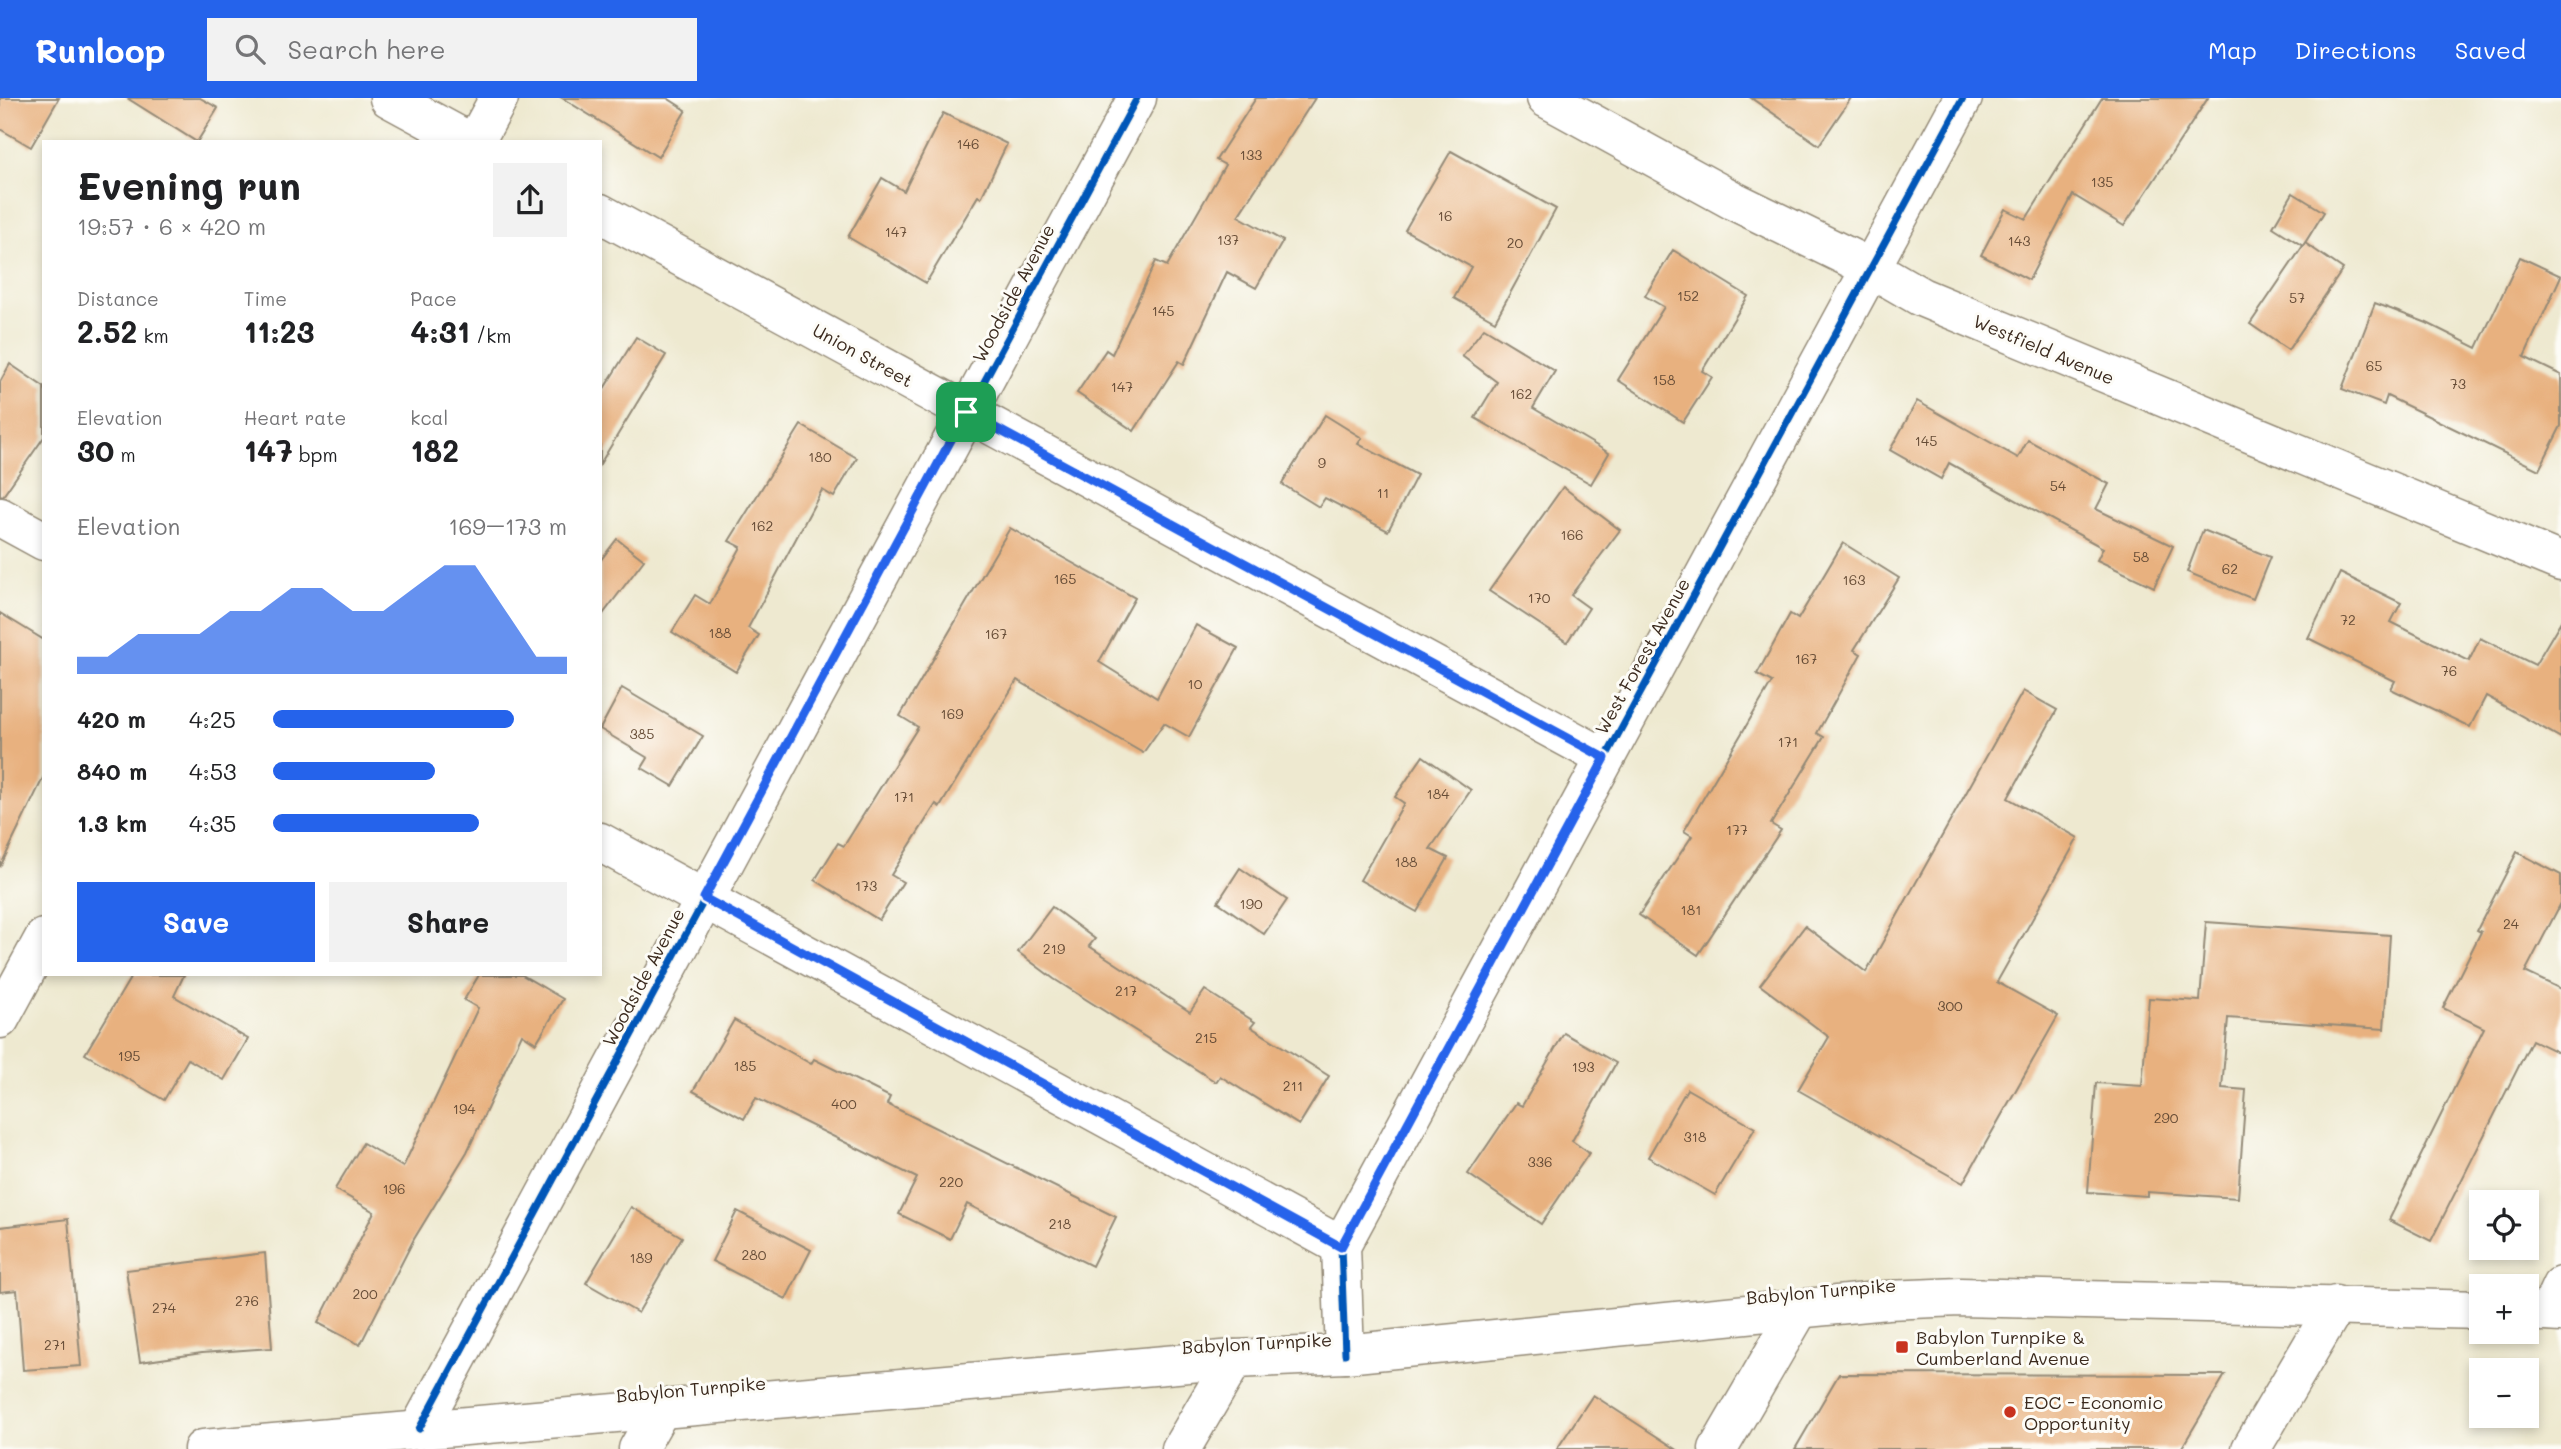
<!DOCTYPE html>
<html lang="en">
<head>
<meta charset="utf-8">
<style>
	:root { --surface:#fff; --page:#f2f2f2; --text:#202124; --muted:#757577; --accent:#2563eb }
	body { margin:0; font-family:Mali,sans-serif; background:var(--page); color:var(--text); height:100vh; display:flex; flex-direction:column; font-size:26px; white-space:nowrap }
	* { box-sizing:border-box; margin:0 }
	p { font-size:23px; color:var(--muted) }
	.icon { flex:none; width:38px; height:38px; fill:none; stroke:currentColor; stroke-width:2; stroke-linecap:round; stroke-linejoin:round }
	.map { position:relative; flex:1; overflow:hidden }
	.sheet { position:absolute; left:42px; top:42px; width:560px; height:836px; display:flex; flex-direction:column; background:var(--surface); border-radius:0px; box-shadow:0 4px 10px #0003 }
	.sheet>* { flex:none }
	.tools { position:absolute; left:2469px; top:1092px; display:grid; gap:14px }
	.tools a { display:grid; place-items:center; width:70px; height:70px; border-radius:0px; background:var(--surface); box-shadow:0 4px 10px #0003; font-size:35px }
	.pin { position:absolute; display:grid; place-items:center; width:60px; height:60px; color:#fff; margin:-30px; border-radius:14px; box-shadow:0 4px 10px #0006 }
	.round { display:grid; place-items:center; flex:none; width:74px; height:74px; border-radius:0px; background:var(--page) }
	.headline { display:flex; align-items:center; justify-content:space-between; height:119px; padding:0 35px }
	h1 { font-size:38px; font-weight:700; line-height:52px }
	.metrics { display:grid; grid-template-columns:repeat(3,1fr); gap:10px; height:119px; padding:7px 35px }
	.metrics div { display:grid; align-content:center }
	.metrics b { font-size:30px; font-weight:700 }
	.metrics small { font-size:19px; font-weight:400 }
	.metrics p { font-size:19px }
	.chart { height:196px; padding:14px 35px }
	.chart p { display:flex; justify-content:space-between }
	.chart svg { width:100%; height:126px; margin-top:7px; fill:var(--accent); opacity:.7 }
	.cta { display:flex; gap:14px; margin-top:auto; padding:14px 35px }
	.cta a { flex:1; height:80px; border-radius:0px; background:var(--accent); color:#fff; font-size:28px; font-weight:700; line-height:80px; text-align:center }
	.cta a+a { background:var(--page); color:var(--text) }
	ul { padding:0 35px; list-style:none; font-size:23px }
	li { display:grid; grid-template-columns:112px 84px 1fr; align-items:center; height:52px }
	li i { height:18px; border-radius:9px; background:var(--accent) }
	header { display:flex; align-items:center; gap:42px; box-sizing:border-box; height:98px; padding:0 35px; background:var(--accent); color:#fff }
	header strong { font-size:33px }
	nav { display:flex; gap:38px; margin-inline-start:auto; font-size:24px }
	.search { width:490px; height:63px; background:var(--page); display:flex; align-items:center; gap:18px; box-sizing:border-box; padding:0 24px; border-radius:0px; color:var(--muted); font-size:26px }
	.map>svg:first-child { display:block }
	.building { fill:#e8b17f }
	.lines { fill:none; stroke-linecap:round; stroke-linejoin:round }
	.minor-casing { stroke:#948a77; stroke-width:41 }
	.primary-casing { stroke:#948a77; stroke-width:41 }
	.minor { stroke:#fff; stroke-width:38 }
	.primary { stroke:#fff; stroke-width:38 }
	.cycleway-casing { stroke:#fdfcf7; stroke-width:11 }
	.cycleway { stroke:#0057b8; stroke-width:7 }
	.route-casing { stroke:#fff; stroke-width:14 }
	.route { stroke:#2563eb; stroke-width:9 }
	.poi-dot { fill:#c8321e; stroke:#fdfcf7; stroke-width:2.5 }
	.labels { text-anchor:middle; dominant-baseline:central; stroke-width:6; stroke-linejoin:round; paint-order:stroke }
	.number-label { font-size:14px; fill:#664c36 }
	.street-label { font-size:18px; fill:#3b2a1e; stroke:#fdfcf7 }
	.poi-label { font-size:18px; fill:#3b2a1e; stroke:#fdfcf7; text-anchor:start }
</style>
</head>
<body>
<header>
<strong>Runloop</strong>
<div class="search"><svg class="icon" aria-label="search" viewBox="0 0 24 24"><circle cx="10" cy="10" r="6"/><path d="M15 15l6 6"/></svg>Search here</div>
<nav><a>Map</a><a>Directions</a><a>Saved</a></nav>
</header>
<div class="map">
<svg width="2561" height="1351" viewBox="0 0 2561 1351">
	<rect width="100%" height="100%" fill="#fdfcf7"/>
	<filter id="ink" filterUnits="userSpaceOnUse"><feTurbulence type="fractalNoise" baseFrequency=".0143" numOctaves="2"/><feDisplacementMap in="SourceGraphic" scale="14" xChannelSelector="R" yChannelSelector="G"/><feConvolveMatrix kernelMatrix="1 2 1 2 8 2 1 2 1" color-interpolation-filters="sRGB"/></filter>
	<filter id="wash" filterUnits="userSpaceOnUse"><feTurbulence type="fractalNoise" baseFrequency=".00686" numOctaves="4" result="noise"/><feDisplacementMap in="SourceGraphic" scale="28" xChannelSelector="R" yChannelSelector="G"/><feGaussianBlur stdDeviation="1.57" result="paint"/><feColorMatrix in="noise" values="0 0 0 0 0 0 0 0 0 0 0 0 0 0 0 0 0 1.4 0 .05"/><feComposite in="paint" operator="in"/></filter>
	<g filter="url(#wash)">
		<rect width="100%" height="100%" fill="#eee9d0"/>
		<g id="blocks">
			<!-- building -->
			<g class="building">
				<polygon points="0,0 59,0 31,49 0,31"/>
				<polygon points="127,0 200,0 218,10 197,44"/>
				<polygon points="562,0 667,0 686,12 658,59"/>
				<polygon points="1256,0 1315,0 1238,118 1283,143 1256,190 1227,174 1184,266 1179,263 1134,333 1077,295 1106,252 1112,256 1156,163 1167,168 1225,67 1216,62"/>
				<polygon points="1751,0 1851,0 1819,47"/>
				<polygon points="2102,0 2208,0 2124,128 2073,97 2029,182 1981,157 2005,111 2026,121"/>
				<polygon points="943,15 1007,46 981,100 978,98 926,185 848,139 882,80 904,93"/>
				<polygon points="1451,53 1556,111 1495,223 1454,200 1471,169 1405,132"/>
				<polygon points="2293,95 2324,114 2303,148 2273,129"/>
				<polygon points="2305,145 2343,171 2288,252 2250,226"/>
				<polygon points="1673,152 1748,198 1702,273 1712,279 1683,324 1618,282 1664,209 1645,198"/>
				<polygon points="2520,159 2561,178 2524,259 2561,277 2561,328 2539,372 2387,298 2384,307 2342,291 2375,205 2427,225 2477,250"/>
				<polygon points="1484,230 1555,273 1533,310 1609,355 1591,386 1475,320 1497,284 1462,258"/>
				<polygon points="636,239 666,257 600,366 600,297"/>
				<polygon points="10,266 44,289 44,339 3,398 0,397 0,284"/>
				<polygon points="1917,303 2018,360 2028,342 2109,386 2096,411 2173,448 2154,489 2097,462 2103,450 1949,365 1941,381 1890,352"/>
				<polygon points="1325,317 1362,340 1358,346 1417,377 1388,433 1325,400 1319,409 1282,386"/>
				<polygon points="801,327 857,360 834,399 822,392 748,530 759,537 736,574 672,534 695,497 710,506 741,449 729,443"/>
				<polygon points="1563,389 1620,432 1571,497 1589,510 1567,544 1489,493"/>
				<polygon points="1010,430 1135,500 1099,564 1157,600 1196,527 1238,550 1189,639 1164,625 1143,655 1017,582 940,709 936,706 891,777 903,784 879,822 815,782 838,745 844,748 918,629 900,618"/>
				<polygon points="2203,432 2270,459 2253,501 2187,474"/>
				<polygon points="617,441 644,462 600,520 600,463"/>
				<polygon points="1843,445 1899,480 1854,552 1861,556 1817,635 1824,639 1771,726 1781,732 1698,857 1639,817 1692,738 1684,733 1772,584 1757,576 1790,516 1798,521"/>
				<polygon points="2340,475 2401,505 2391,524 2469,563 2480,540 2535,567 2561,523 2561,640 2486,598 2470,629 2391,591 2395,583 2308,540"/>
				<polygon points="0,515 44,542 44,678 0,769"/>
				<polygon points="622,590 703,638 673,688 642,670 648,660 600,631"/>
				<polygon points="2023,593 2057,612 2008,700 2078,740 1997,884 2058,918 1963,1085 1798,992 1829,939 1760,887 1805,828 1866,874"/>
				<polygon points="1423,658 1471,692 1430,751 1448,760 1417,814 1360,782 1404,705 1395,699"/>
				<polygon points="2517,754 2561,777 2561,805 2525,874 2561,891 2561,956 2532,942 2431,1143 2389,1122 2484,930 2443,910 2481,834 2477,832"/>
				<polygon points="1240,770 1287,802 1264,836 1218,804"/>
				<polygon points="1052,809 1095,841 1089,848 1190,914 1205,892 1255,924 1251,929 1329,978 1299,1027 1220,978 1216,984 1054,881 1018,854"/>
				<polygon points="2206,824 2390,837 2384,931 2228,920 2222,990 2246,992 2238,1100 2147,1094 2147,1098 2088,1094 2096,985 2142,988 2149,900 2200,903"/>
				<polygon points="132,877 184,877 174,898 248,941 224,982 188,961 164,1002 85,956"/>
				<polygon points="479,877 522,877 563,901 536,945 522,936 467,1054 414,1141 360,1247 318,1225 374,1114 335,1091 363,1045 403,1069 478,910 464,902"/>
				<polygon points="734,922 811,966 814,961 890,999 887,1006 1116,1119 1092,1168 967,1106 950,1141 899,1116 917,1080 756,1000 744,1021 693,993"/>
				<polygon points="1564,935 1616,965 1572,1043 1589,1055 1541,1126 1468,1076 1516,1005 1522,1008"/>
				<polygon points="1687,991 1755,1030 1715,1097 1648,1059"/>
				<polygon points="631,1109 682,1139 638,1215 586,1185"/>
				<polygon points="737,1113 811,1152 786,1201 712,1163"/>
				<polygon points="68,1121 81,1268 23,1272 17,1192 0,1194 0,1129"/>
				<polygon points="265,1155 272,1250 202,1255 140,1264 126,1172"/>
				<polygon points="1839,1276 2225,1277 2181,1351 1795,1351"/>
				<polygon points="1593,1297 1676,1351 1557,1351"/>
			</g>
		</g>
	</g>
	<g filter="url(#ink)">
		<use href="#blocks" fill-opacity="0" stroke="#948a77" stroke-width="2"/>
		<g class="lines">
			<!-- minor casing -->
			<g class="minor-casing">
				<g id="minor">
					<polyline points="389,0 470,44"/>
					<polyline points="1546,0 1734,103 1871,170 1921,199 2561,464"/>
					<polyline points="475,44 499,0"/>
					<polyline points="600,115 1605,660"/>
					<polyline points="0,419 44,443"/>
					<polyline points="600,744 1341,1148"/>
					<polyline points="0,921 44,840"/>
					<polyline points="2549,1214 2561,1188"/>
					<polyline points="1345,1256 1341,1148 1963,0"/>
					<polyline points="419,1331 1137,0"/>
					<polyline points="638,1351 662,1309"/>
					<polyline points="1181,1351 1234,1261"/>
					<polyline points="1718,1351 1800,1210"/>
					<polyline points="2251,1351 2336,1207"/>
				</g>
			</g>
			<!-- primary casing -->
			<g class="primary-casing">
				<g id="primary">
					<polyline points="2527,1213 2561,1215"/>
					<polyline points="203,1351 1234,1261 1345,1256 1887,1202 1960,1199 2482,1212"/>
				</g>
			</g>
			<!-- minor -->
			<use href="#minor" class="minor"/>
			<!-- primary -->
			<use href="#primary" class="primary"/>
			<!-- cycleway casing -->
			<g class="cycleway-casing">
				<g id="cycleway">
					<polyline points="1345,1256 1341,1148 1963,0"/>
					<polyline points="419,1331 1137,0"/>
				</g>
			</g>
			<!-- cycleway -->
			<use href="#cycleway" class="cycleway"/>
		</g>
	</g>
	<g class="lines" filter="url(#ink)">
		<!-- route casing -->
		<g class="route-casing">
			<polygon id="route" points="966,314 1605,660 1341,1149 704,800"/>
		</g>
		<!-- route -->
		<use href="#route" class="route"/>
	</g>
	<!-- markers -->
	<g class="poi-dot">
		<rect x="1895" y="1242" width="14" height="14" rx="3.5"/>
		<circle cx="2010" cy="1314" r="7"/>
	</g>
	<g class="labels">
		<!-- number labels -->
		<g class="number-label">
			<text x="968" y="45">146</text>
			<text x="1251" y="56">133</text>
			<text x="2102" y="83">135</text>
			<text x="1445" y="117">16</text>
			<text x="896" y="133">147</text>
			<text x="1228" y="141">137</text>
			<text x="2019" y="142">143</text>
			<text x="1515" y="144">20</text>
			<text x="1688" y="197">152</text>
			<text x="2297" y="199">57</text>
			<text x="1163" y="212">145</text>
			<text x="2374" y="267">65</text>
			<text x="1664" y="281">158</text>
			<text x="2458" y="285">73</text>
			<text x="1122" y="288">147</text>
			<text x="1521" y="295">162</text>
			<text x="1926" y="342">145</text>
			<text x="820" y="358">180</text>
			<text x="1322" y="364">9</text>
			<text x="2058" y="387">54</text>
			<text x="1383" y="394">11</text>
			<text x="762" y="427">162</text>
			<text x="1572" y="436">166</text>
			<text x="2141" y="458">58</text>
			<text x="2230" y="470">62</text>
			<text x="1065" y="480">165</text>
			<text x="1854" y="481">163</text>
			<text x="1539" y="499">170</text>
			<text x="2348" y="521">72</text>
			<text x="720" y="534">188</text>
			<text x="996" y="535">167</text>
			<text x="1806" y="560">167</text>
			<text x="2449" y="572">76</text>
			<text x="1195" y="585">10</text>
			<text x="952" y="615">169</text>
			<text x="642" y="635">385</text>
			<text x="1788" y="643">171</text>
			<text x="1438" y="695">184</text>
			<text x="904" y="698">171</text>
			<text x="1737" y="731">177</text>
			<text x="1406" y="763">188</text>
			<text x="866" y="787">173</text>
			<text x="1251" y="805">190</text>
			<text x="1691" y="811">181</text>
			<text x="2511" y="825">24</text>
			<text x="1054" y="850">219</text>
			<text x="1126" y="892">217</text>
			<text x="1950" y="907">300</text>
			<text x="1206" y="939">215</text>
			<text x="129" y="957">195</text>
			<text x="745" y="967">185</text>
			<text x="1583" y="968">193</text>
			<text x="1293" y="987">211</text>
			<text x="844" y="1005">400</text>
			<text x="464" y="1010">194</text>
			<text x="2166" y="1019">290</text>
			<text x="1695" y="1038">318</text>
			<text x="1540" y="1063">336</text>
			<text x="951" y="1083">220</text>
			<text x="394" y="1090">196</text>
			<text x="1060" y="1125">218</text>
			<text x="754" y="1156">280</text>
			<text x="641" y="1159">189</text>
			<text x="365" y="1195">200</text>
			<text x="247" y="1202">276</text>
			<text x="164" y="1209">274</text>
			<text x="55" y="1246">271</text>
		</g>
		<!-- street labels -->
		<g class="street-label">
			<text transform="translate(1013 195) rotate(-62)">Woodside Avenue</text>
			<text transform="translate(2044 251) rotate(23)">Westfield Avenue</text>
			<text transform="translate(863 257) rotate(29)">Union Street</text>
			<text transform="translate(1642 558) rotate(-61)">West Forest Avenue</text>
			<text transform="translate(643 879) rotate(-62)">Woodside Avenue</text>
			<text transform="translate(1821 1193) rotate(-5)">Babylon Turnpike</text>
			<text transform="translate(1257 1245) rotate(-3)">Babylon Turnpike</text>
			<text transform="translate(691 1291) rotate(-5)">Babylon Turnpike</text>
		</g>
		<!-- poi labels -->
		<g class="poi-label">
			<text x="1916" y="1239">Babylon Turnpike &amp;<tspan x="1916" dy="21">Cumberland Avenue</tspan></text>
			<text x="2024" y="1304">EOC - Economic<tspan x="2024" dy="21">Opportunity</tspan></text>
		</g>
	</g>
</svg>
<div class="tools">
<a><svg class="icon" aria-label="locate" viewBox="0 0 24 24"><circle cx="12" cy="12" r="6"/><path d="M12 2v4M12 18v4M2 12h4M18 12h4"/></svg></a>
<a>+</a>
<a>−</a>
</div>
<div class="pin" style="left:966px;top:314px;background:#1e9e55"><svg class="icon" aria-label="arrive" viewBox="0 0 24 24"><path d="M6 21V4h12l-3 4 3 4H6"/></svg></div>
<section class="sheet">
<div class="headline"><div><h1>Evening run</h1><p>19:57 · 6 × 420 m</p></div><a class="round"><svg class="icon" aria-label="share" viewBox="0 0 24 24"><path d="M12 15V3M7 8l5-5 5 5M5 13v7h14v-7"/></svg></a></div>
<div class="metrics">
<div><p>Distance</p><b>2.52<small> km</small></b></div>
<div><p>Time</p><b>11:23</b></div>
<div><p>Pace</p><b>4:31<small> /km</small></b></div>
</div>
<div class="metrics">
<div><p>Elevation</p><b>30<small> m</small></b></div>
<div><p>Heart rate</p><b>147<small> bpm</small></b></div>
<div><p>kcal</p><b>182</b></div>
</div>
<div class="chart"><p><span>Elevation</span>169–173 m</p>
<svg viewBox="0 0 160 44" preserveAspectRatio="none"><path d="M0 44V38L10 38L20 30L30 30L40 30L50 22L60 22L70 14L80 14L90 22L100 22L110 14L120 6L130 6L140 22L150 38L160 38V44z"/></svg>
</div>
<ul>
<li><b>420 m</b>4:25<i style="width:82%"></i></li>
<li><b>840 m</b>4:53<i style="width:55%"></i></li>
<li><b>1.3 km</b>4:35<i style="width:70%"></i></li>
</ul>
<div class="cta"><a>Save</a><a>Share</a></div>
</section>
</div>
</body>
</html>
